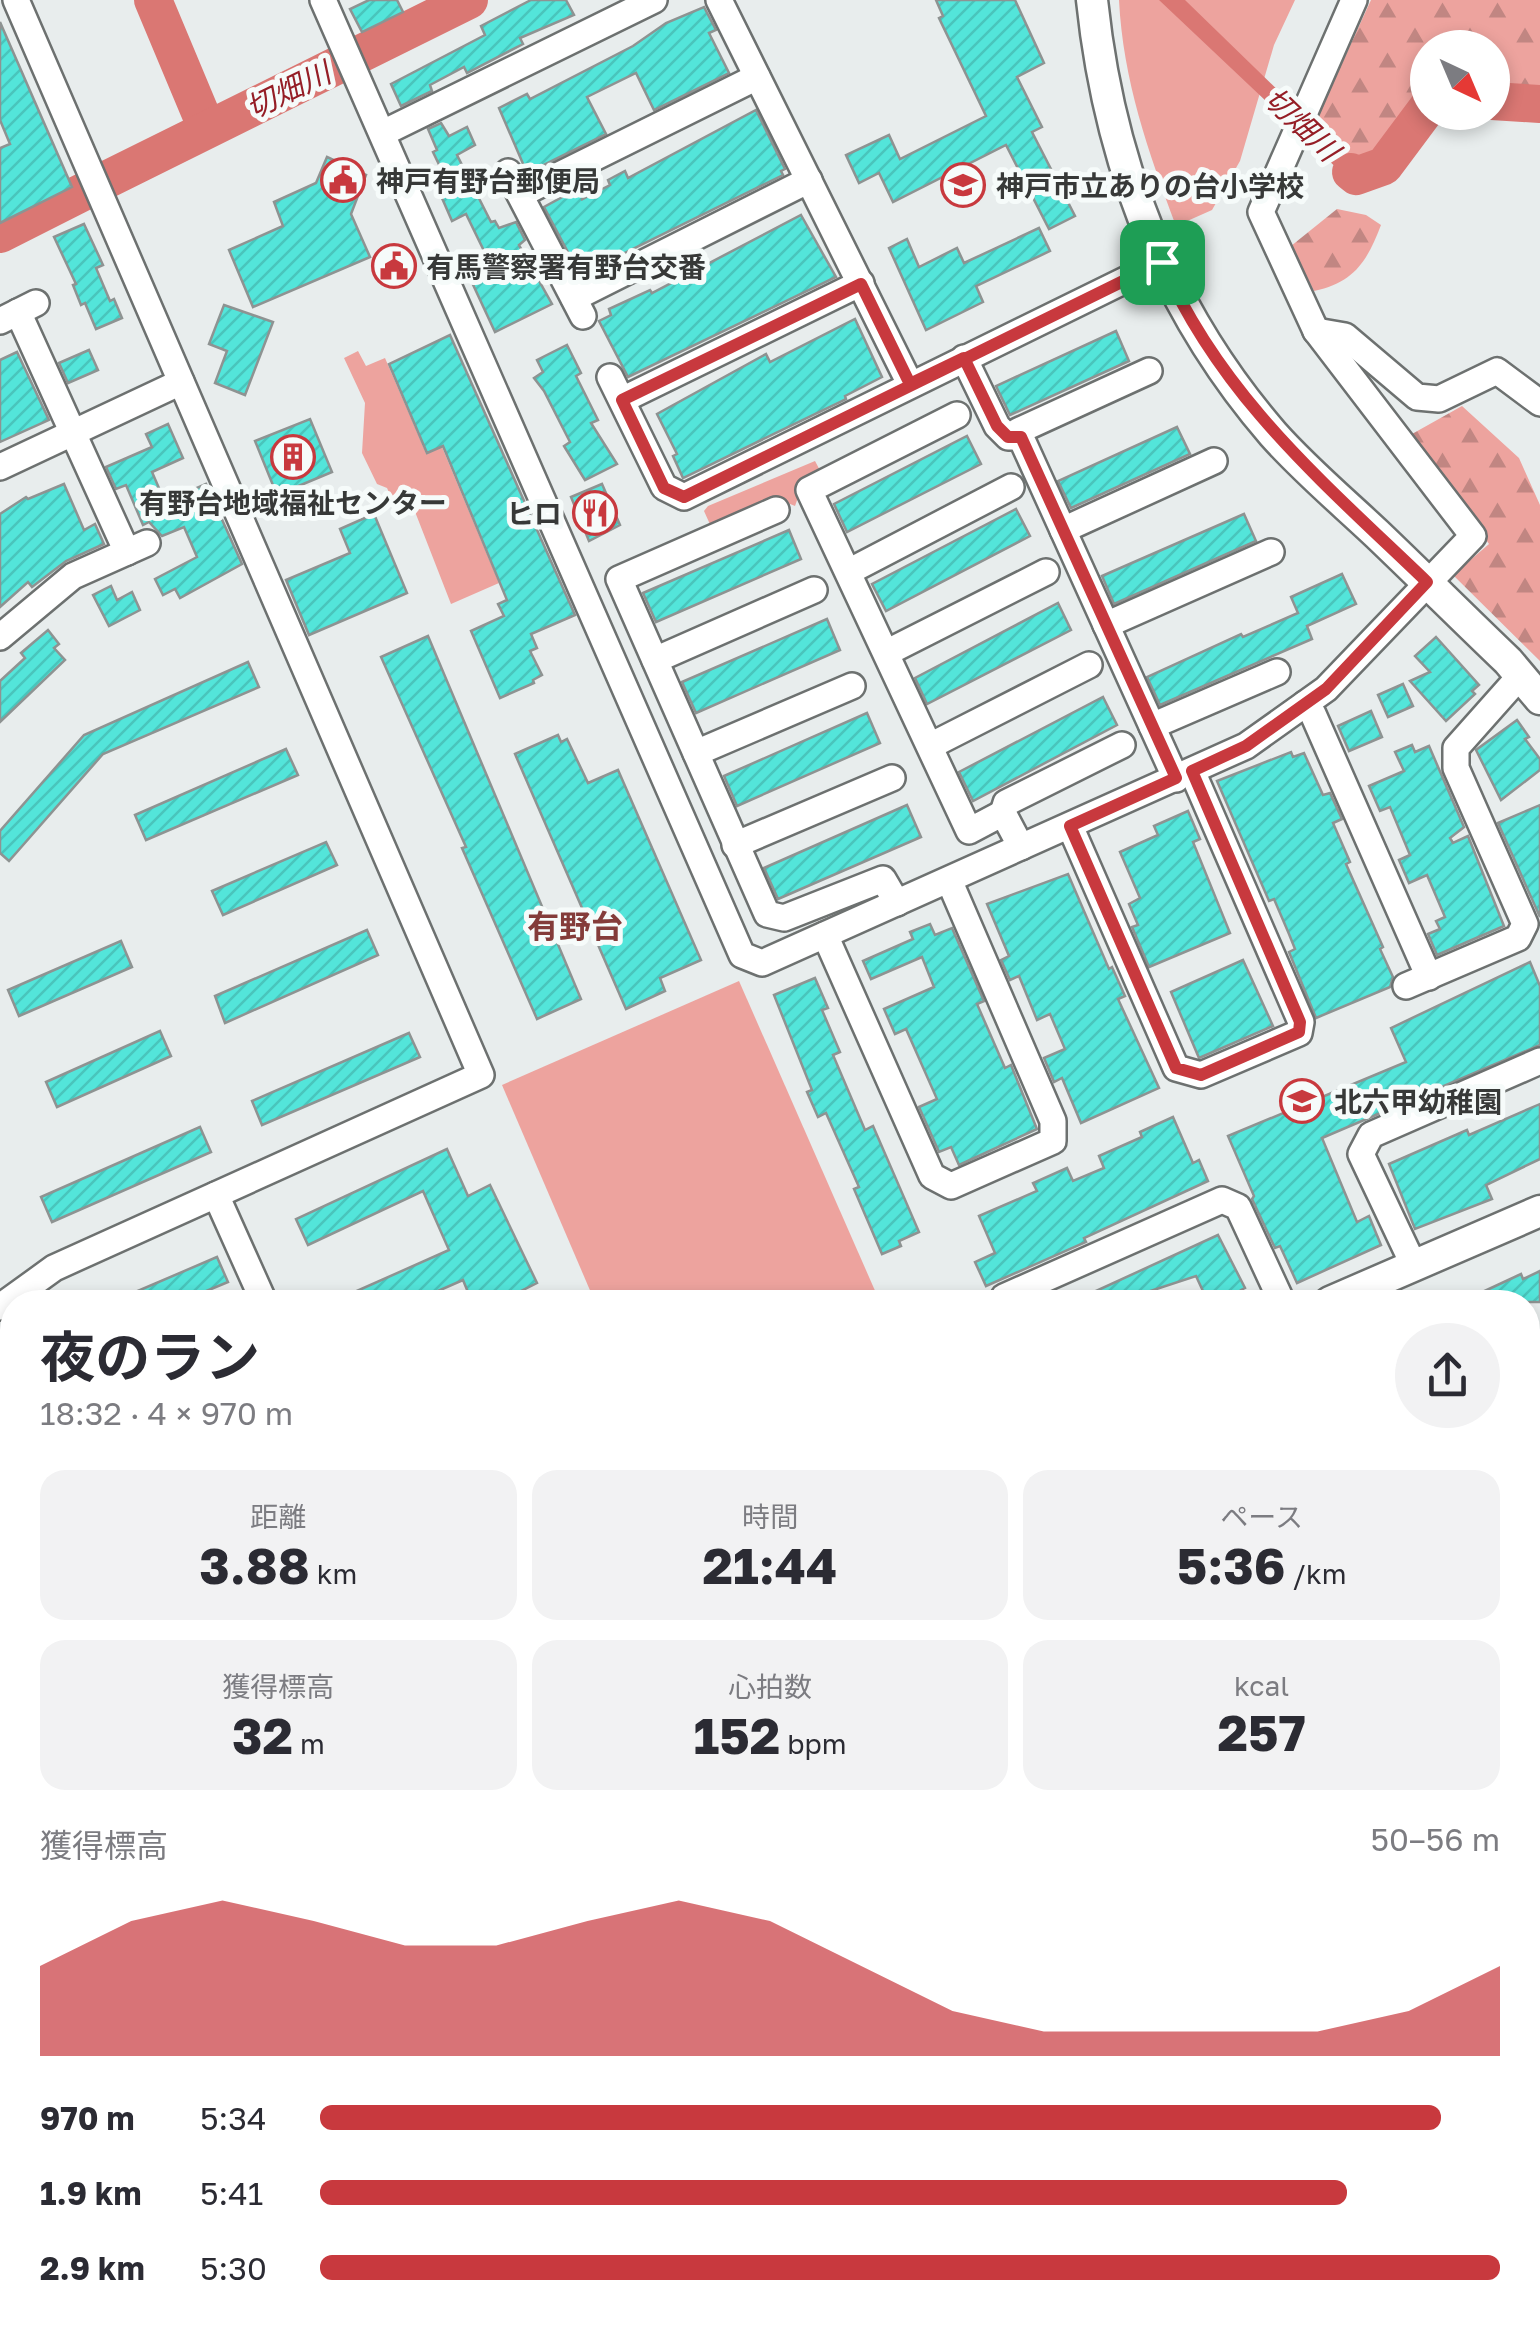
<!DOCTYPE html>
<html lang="ja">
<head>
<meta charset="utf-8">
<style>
	:root { --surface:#fff; --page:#f2f2f3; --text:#2b2b33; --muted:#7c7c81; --accent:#c8393e }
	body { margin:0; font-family:"Golos Text","Noto Sans JP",sans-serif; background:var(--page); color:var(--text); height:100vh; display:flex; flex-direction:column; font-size:38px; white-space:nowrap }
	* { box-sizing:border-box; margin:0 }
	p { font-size:32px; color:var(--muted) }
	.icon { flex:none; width:55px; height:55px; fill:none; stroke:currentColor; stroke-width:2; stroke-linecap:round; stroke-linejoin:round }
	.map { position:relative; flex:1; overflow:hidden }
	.details { position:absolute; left:0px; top:1290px; width:1540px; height:1038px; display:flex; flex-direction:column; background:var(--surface); border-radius:40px 40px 0 0; box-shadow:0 5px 15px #0003 }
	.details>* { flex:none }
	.needle { width:65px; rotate:136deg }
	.fabs { position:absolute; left:1410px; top:30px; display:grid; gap:20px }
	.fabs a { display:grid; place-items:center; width:100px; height:100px; border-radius:50%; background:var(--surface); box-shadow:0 5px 15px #0003; font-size:50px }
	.pin { position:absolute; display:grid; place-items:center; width:85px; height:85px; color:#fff; margin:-42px; border-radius:20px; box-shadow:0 5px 15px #0006 }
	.round { display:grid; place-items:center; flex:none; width:105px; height:105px; border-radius:52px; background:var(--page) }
	.headline { display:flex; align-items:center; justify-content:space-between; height:170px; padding:0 40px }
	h1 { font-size:55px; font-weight:700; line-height:75px }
	.stats { display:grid; grid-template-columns:repeat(3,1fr); gap:15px; height:170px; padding:10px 40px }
	.stats div { display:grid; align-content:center; border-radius:25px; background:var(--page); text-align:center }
	.stats b { font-size:50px; font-weight:700 }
	.stats small { font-size:28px; font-weight:400 }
	.stats p { font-size:28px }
	.chart { height:280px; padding:20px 40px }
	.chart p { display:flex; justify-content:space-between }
	.chart svg { width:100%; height:180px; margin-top:10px; fill:var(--accent); opacity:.7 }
	ul { padding:0 40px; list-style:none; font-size:32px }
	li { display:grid; grid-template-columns:160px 120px 1fr; align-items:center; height:75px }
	li i { height:25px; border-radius:12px; background:var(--accent) }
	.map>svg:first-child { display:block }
	.green { fill:#eda39e }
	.forest { fill:url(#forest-firs) }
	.water { fill:#da7773 }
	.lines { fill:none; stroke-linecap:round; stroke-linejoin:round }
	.river { stroke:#da7773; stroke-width:38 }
	.building { fill:url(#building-hatch); stroke:#8e9392; stroke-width:2.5 }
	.minor-casing { stroke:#6d7170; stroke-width:30 }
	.tertiary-casing { stroke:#6d7170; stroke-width:35 }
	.minor { stroke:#fff; stroke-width:25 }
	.tertiary { stroke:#fff; stroke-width:30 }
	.route-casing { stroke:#fff; stroke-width:20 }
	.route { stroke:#c8393e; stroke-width:12 }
	.labels { text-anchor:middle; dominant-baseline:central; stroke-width:10; stroke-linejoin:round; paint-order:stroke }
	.poi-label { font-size:28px; font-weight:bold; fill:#373938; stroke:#f6fbfa; text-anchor:start }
	.water-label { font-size:30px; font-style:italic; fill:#951e26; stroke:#f6fbfa }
	.quarter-label { font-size:32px; font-weight:bold; fill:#843c3a; stroke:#f6fbfa }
</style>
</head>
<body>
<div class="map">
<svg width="1540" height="2327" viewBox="0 0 1540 2327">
	<defs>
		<pattern id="forest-firs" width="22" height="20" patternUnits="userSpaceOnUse" patternTransform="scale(2.5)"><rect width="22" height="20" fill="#eda39e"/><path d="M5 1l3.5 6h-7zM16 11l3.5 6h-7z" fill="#c18682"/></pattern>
		<pattern id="building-hatch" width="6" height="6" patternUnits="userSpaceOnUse" patternTransform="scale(2.5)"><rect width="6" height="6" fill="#53e5da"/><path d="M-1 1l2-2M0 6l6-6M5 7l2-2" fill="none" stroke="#49c5bc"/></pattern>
	</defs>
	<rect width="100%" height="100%" fill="#e8eded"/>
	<!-- green -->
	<g class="green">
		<path d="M1119 0H1295L1274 45 1240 161 1212 210 1176 226C1148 151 1123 80 1119 0Z"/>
		<polygon points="358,351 366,366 385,358 426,453 442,447 499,583 451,604 412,504 397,510 387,488 377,484 362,453 365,403 344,358"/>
		<polygon points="815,461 823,476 802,486 795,506 778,499 713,531 704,511 708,506"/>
		<polygon points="739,981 880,1302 595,1302 502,1085"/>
	</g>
	<!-- forest -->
	<g class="forest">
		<polygon points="1371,0 1540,0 1540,96 1493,94 1492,48 1428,48 1427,90 1377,156 1362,166 1340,151 1315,122"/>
		<path d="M1337 209 1366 215 1381 225C1367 261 1355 282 1314 291L1291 246Z"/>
		<polygon points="1462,406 1519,458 1540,505 1540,661 1453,575 1489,544 1412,434"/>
		<polygon points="0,2163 12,2171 12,2315 352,2317 362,2327 0,2327"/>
	</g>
	<!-- water -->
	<path class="water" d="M1159 0H1185L1354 164 1361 168 1378 160 1385 152 1397 160C1383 177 1364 188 1343 174Z"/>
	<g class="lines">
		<!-- river -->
		<g class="river">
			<polyline points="153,0 207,129"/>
			<polyline points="1492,101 1540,104"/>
			<polyline points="1351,172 1356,176 1384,166 1428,107"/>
			<polyline points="106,180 469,0"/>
			<polyline points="0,234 83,192"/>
		</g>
	</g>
	<!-- building -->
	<g class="building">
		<polygon points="369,0 397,0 403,12 362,32 350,9"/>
		<polygon points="531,0 566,0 574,15 520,38 523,44 467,73 464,67 430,85 432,91 401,106 391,84 485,35 481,26"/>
		<polygon points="936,0 1015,0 1044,63 1017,77 1042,127 1032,132 1075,216 1049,229 1006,145 893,202 879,173 859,183 846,155 889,135 900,159 986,116 939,18 943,16"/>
		<polygon points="704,7 716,30 709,33 729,73 654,110 636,73 587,97 606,134 527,173 499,108 527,94 530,99 633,46 666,23"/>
		<polygon points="0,22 72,187 0,223 0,148 10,144 0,120"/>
		<polygon points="756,110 785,169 781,171 783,175 580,275 544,207 579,188 585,197 581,200 610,185 608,180 625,171 628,178"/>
		<polygon points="441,123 449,136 467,127 475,145 457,155 491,222 495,221 499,228 516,222 525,240 519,245 552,304 495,332 463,263 485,253 466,214 452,221 435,182 445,177 433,152 437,150 428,129"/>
		<polygon points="327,157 366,175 351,214 370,257 253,307 229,250 283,226 274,202 316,183"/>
		<polygon points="801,215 836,277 628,377 599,321 611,315 609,309 650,290 652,293"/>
		<polygon points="84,224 103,265 96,268 110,301 114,299 122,318 96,329 85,303 81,305 73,285 76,284 54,237"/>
		<polygon points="1039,228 1050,251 976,286 983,302 926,330 889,248 907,239 919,267 957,248 964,263"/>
		<polygon points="224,305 273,322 245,395 215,383 227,351 209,344"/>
		<polygon points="855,319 882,377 845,396 846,399 683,478 673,456 677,454 657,414 766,354 770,362"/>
		<polygon points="1116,331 1129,361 1010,415 996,386"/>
		<polygon points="450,335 575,615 531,634 537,648 530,651 542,675 533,680 534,683 500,698 471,631 504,616 498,604 507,600 443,446 427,453 389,364"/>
		<polygon points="567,345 581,373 576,376 598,420 591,423 617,464 585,480 564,446 570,442 544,391 534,378 543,372 537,360"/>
		<polygon points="89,350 98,370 68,383 59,363"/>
		<polygon points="17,352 49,420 0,442 0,360"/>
		<polygon points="310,419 332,472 277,495 255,441"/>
		<polygon points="168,424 183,458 152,472 165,502 206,484 242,564 180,598 175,589 163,595 155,579 197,557 184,527 162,536 149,522 143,525 126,485 116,489 106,467 152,447 146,434"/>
		<polygon points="1177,427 1190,454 1071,508 1058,481"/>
		<polygon points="967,436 981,464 847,532 834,504"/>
		<polygon points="64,484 84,530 95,524 104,544 66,561 32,587 28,582 0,607 0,514 26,497 28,499"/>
		<polygon points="602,484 620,525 589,541 571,497"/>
		<polygon points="1016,509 1030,536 886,611 872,584"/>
		<polygon points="374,514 407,593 309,635 286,580 350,553 340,529"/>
		<polygon points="1244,514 1256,541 1114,604 1102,576"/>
		<polygon points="789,530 801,559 656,622 643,593"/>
		<polygon points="1342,574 1356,604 1307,626 1312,639 1160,705 1147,677 1241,634 1243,637 1298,613 1291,597"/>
		<polygon points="111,586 117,600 132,592 140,610 109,626 93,595"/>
		<polygon points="1058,603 1071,630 927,704 915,678"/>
		<polygon points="827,619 840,650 696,713 682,682"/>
		<polygon points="48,630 59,644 54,648 65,660 0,722 0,681 25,658 21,653"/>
		<polygon points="428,636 581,999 537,1019 462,848 466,847 381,657"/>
		<polygon points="1436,637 1479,685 1472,691 1475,694 1446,721 1410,681 1430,672 1415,656"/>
		<polygon points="248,662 259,687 103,754 9,861 0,853 0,831 84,735"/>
		<polygon points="1403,684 1413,706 1388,717 1378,695"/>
		<polygon points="1103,697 1117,725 973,801 959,772"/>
		<polygon points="1371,711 1382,737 1349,751 1338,726"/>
		<polygon points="867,713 880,743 737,806 724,776"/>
		<polygon points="1517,720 1529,737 1525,739 1540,759 1540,770 1501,800 1476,750"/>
		<polygon points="558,735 561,742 567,739 588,783 618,770 701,960 660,978 665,991 626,1009 515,754"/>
		<polygon points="1412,745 1415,752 1429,746 1464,827 1450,838 1453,843 1468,836 1504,926 1437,955 1428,934 1440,929 1436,921 1445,917 1427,875 1409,883 1399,860 1410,855 1390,807 1380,811 1369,786 1404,771 1395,752"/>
		<polygon points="286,749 298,775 146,840 135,815"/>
		<polygon points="1291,752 1293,757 1304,753 1323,795 1330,793 1342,819 1333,823 1350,862 1346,864 1383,947 1380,949 1393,977 1390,987 1316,1018 1289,952 1295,949 1289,934 1274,899 1269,901 1217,781"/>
		<polygon points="907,805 921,837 778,899 764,868"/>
		<polygon points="1540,805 1540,917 1498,823"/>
		<polygon points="1188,811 1200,839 1193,842 1230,933 1149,967 1132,927 1138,925 1129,904 1140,898 1120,852 1158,835 1154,826"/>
		<polygon points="326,842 337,865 223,915 212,891"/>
		<polygon points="1068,874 1109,969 1112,967 1125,996 1118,999 1159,1088 1081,1123 1062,1078 1054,1082 1044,1058 1065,1049 1050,1014 1037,1020 1019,976 1010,980 1001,960 1009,956 987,904"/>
		<polygon points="930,924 935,935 952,928 984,1001 977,1004 1005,1068 1011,1065 1037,1129 959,1165 951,1147 939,1152 919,1107 937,1099 906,1029 895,1034 884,1009 934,987 922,957 871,979 863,961 913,939 910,932"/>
		<polygon points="367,930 378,955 225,1023 215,996"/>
		<polygon points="121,941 132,967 19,1016 8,990"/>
		<polygon points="1243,960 1273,1026 1199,1058 1171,992"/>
		<polygon points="1530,962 1540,986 1540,1045 1322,1138 1357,1222 1369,1216 1381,1245 1297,1283 1280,1246 1275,1248 1252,1199 1254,1196 1228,1136 1406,1062 1391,1028"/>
		<polygon points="815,978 828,1008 822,1010 840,1052 833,1055 865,1130 873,1126 919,1232 899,1241 901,1246 882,1254 854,1189 859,1187 826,1113 818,1117 807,1092 812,1090 774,995"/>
		<polygon points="160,1031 171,1056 57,1107 46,1082"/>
		<polygon points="409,1033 420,1057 262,1125 252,1101"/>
		<polygon points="1540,1104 1540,1159 1486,1185 1492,1199 1415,1229 1389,1164 1467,1130 1469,1135"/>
		<polygon points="1173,1117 1193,1163 1199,1160 1208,1181 1084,1238 1086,1242 986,1286 975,1262 995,1253 979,1216 1037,1191 1033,1183 1067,1168 1073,1181 1104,1168 1099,1156 1142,1137 1140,1132"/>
		<polygon points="200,1127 211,1152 52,1222 41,1197"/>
		<polygon points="447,1149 468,1196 490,1185 537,1283 499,1302 472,1302 463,1280 413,1302 332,1302 449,1250 423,1191 308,1245 296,1219"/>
		<polygon points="1218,1235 1245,1288 1241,1290 1246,1302 1208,1302 1196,1276 1117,1302 1072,1302"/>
		<polygon points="217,1257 228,1282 180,1302 112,1302"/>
		<polygon points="1540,1271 1540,1302 1461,1302 1521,1274 1523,1279"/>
	</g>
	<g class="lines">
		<!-- minor casing -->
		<g class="minor-casing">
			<g id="minor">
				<polyline points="323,0 742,955 762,963 1246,746 1326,689 1473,536 1316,331 1261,212 1354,0"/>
				<polyline points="719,0 910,384"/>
				<polyline points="383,133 654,0"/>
				<polyline points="508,172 583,316"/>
				<polyline points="521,194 757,77"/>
				<polyline points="574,298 809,180"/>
				<polyline points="18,312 127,552"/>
				<polyline points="0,321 36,303"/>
				<polyline points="1316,331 1345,336 1417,397 1439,399 1497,371 1540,403"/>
				<polyline points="964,358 997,426 1008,437 1021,437"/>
				<polyline points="1149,371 1018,431 1176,779"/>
				<polyline points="610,377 664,487 684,497 1162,262"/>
				<polyline points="622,400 861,283"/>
				<polyline points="957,415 809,490 969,831 1003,813 1021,847"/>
				<polyline points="0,467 181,382"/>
				<polyline points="776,510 619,579 767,914 784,918 883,879 897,903"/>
				<polyline points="1063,530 1214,461"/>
				<polyline points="850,571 1011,487"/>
				<polyline points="1106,625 1271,552"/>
				<polyline points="0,637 73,576 147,543"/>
				<polyline points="888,652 1046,572"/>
				<polyline points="655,660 814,590"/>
				<polyline points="1305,704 1313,714 1429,977"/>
				<polyline points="1152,726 1277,672"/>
				<polyline points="930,746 1089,665"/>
				<polyline points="696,753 852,686"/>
				<polyline points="1003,813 1006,803 1122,745"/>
				<polyline points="1070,826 1176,1068 1201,1075 1299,1033 1301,1022 1192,771"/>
				<polyline points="735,845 892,778"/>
				<polyline points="825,935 932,1176 951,1186 1053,1141 1053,1121 949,880"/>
				<polyline points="1406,986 1518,938 1525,924 1456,768 1456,748 1520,676"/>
				<polyline points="216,1195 264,1302"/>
				<polyline points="1414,1266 1361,1154 1371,1135 1540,1061"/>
				<polyline points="1001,1302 1004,1297 1222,1200 1238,1207 1282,1302"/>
				<polyline points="0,1307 54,1268 481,1075 16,0"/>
				<polyline points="1528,1379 1540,1373"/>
				<polyline points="1528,1526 1540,1520"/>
				<polyline points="1528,1668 1540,1662"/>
				<polyline points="1528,1818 1540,1812"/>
				<polyline points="1528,1932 1540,1909"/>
				<polyline points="0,2032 12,2057"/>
				<polyline points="1528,2091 1540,2085"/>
				<polyline points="0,2104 12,2123"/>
				<polyline points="1528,2229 1540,2224"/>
				<polyline points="487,2315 501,2327"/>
				<polyline points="647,2315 652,2327"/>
				<polyline points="1212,2315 1216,2327"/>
				<polyline points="415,2327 415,2315"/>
				<polyline points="710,2327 737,2315"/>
				<polyline points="1027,2327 1054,2315"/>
				<polyline points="1306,2327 1333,2315"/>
			</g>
		</g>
		<!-- tertiary casing -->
		<g class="tertiary-casing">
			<g id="tertiary">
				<path d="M1092 0C1109 163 1165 309 1273 434 1305 470 1342 501 1377 534 1421 576 1464 619 1508 661L1540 699"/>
				<polyline points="1330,1302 1540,1211"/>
				<polyline points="0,1660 12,1667"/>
			</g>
		</g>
		<!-- minor -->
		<use href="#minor" class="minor"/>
		<!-- tertiary -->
		<use href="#tertiary" class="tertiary"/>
	</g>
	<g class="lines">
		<!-- route casing -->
		<g class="route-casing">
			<path id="route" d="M1162 262 684 497 664 488 622 400 861 284 910 384 964 358 997 426 1008 437H1021L1176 778 1070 826 1176 1068 1201 1075 1299 1032 1300 1022 1192 771 1246 746 1326 689 1427 582C1323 482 1221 397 1162 262"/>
		</g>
		<!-- route -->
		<use href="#route" class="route"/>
	</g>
	<!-- icons -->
	<defs>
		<g id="civic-ring" transform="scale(2.25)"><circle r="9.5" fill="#f6fbfa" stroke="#c8393e" stroke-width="1.5"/><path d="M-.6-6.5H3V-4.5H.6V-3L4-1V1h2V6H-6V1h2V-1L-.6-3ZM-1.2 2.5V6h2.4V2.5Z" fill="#c8393e"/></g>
		<g id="school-ring" transform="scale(2.25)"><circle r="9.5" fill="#f6fbfa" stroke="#c8393e" stroke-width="1.5"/><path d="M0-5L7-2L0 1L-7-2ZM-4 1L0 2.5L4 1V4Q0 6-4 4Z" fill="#c8393e"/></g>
		<g id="building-ring" transform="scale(2.25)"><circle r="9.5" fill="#f6fbfa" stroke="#c8393e" stroke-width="1.5"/><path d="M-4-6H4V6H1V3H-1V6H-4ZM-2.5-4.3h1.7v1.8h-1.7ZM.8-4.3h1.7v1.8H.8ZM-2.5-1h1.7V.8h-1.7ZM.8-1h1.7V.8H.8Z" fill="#c8393e"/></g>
		<g id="restaurant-ring" transform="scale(2.25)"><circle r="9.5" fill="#f6fbfa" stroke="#c8393e" stroke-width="1.5"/><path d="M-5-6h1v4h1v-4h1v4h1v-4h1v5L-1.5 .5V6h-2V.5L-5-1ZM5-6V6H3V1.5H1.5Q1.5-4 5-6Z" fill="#c8393e"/></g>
	</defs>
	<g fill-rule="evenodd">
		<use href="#civic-ring" x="343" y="180"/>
		<use href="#school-ring" x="963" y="185"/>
		<use href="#civic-ring" x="394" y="266"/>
		<use href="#building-ring" x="293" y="457"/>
		<use href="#restaurant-ring" x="595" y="513"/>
		<use href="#school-ring" x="1302" y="1101"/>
	</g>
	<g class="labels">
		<!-- poi labels -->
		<g class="poi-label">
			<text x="376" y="180">神戸有野台郵便局</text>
			<text x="996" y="185">神戸市立ありの台小学校</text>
			<text x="426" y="266">有馬警察署有野台交番</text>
			<text x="293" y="502" text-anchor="middle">有野台地域福祉センター</text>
			<text x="562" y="513" text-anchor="end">ヒロ</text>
			<text x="1334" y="1101">北六甲幼稚園</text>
		</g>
		<!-- water labels -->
		<g class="water-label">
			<text transform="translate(288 90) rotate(-26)">切畑川</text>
			<text transform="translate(1302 124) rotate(44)">切畑川</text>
		</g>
		<!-- quarter labels -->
		<g class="quarter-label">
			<text x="575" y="926">有野台</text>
		</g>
	</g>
</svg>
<div class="fabs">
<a><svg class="needle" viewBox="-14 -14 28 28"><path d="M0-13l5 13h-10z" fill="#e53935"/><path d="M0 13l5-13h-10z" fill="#7c7c81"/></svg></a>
</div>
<div class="pin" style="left:1162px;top:262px;background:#1e9e55"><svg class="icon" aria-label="arrive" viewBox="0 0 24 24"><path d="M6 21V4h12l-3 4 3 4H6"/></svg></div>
<section class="details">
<div class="headline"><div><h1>夜のラン</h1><p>18:32 · 4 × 970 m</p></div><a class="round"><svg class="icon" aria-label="share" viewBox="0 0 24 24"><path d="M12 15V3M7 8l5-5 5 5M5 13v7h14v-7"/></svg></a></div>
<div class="stats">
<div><p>距離</p><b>3.88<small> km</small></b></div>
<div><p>時間</p><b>21:44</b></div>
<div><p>ペース</p><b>5:36<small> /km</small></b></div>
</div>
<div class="stats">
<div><p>獲得標高</p><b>32<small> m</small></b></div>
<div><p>心拍数</p><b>152<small> bpm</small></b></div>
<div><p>kcal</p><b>257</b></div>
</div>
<div class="chart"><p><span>獲得標高</span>50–56 m</p>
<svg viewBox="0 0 160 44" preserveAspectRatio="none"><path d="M0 44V22L10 11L20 6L30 11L40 17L50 17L60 11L70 6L80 11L90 22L100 33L110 38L120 38L130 38L140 38L150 33L160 22V44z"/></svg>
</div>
<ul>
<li><b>970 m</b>5:34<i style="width:95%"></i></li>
<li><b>1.9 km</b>5:41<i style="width:87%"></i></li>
<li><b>2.9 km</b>5:30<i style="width:100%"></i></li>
</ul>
</section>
</div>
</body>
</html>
